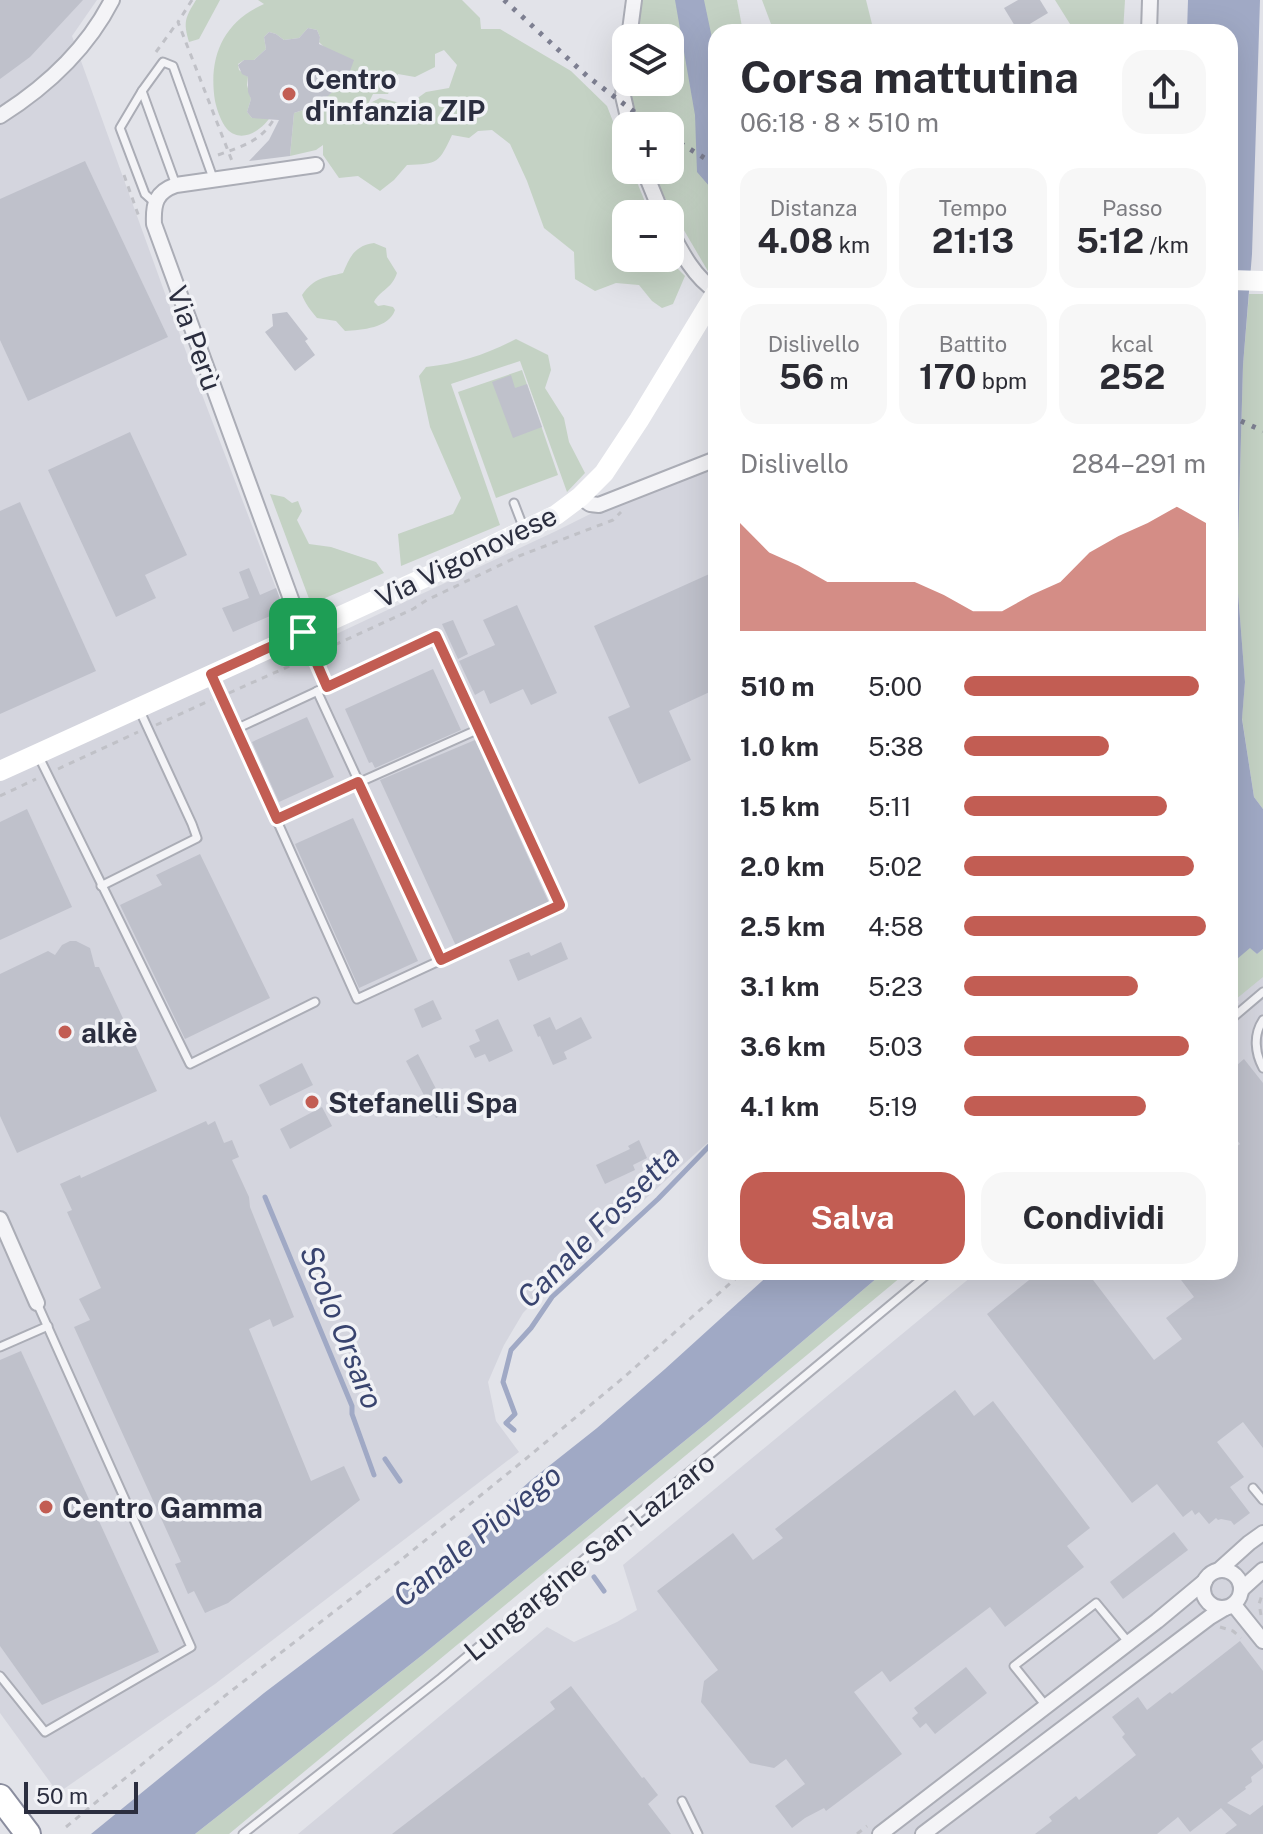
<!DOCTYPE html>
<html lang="it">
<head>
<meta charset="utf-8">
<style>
	:root { --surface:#fff; --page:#f7f7f7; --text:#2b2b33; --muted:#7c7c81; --accent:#c25d53 }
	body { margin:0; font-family:"Public Sans",sans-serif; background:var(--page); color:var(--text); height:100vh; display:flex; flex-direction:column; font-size:30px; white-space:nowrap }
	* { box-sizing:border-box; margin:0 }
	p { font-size:26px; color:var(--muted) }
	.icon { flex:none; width:44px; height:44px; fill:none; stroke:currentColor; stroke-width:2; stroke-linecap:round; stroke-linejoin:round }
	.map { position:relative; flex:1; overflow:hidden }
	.panel { position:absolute; left:708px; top:24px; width:530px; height:1256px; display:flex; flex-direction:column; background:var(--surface); border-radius:24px; box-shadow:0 8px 32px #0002 }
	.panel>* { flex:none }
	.buttons { position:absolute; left:612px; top:24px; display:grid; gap:16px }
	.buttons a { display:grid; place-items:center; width:72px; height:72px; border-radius:16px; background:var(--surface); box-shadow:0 8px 32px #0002; font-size:40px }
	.scale { position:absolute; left:24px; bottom:20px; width:114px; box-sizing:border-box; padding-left:8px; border:4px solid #2b2e3f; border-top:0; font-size:22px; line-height:28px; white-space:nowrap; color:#2b2e3f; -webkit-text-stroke:6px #f1f2f6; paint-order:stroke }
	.pin { position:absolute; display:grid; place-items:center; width:68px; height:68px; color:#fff; margin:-34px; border-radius:16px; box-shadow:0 4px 12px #0006 }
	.round { display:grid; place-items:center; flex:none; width:84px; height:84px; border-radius:24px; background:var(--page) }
	.head { display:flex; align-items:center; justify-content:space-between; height:136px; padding:0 32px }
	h1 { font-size:44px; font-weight:700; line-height:60px }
	.metrics { display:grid; grid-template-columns:repeat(3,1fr); gap:12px; height:136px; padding:8px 32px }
	.metrics div { display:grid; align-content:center; border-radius:20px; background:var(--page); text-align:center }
	.metrics b { font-size:34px; font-weight:700 }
	.metrics small { font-size:22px; font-weight:400 }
	.metrics p { font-size:22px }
	.chart { height:224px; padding:16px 32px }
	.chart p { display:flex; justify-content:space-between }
	.chart svg { width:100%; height:144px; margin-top:8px; fill:var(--accent); opacity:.7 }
	.action { display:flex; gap:16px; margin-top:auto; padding:16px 32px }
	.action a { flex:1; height:92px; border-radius:24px; background:var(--accent); color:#fff; font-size:32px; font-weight:700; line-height:92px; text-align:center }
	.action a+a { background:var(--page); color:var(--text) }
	ul { padding:0 32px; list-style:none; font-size:26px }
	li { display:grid; grid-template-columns:128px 96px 1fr; align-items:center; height:60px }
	li i { height:20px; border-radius:10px; background:var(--accent) }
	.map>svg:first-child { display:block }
	.built { fill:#d4d5de }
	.green { fill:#c4d2c4; fill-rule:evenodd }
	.water { fill:#a0a9c5 }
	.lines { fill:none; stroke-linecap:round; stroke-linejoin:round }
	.stream { stroke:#a0a9c5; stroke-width:5 }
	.building { fill:#bfc1cb }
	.service-casing { stroke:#abadb6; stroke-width:11 }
	.minor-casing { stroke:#abadb6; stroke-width:18 }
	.trunk-casing { stroke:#8a8d9e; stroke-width:28 }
	.path { stroke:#c0c1c7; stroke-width:3; stroke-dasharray:6 6; stroke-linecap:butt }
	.service { stroke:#f4f4f7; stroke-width:7 }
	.minor { stroke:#f4f4f7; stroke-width:14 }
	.secondary { stroke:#fff; stroke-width:20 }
	.trunk { stroke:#fff; stroke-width:24 }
	.rail { stroke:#7d7f91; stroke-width:5; stroke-dasharray:4 8; stroke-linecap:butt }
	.route-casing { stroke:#fff; stroke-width:16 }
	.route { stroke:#c25d53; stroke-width:10 }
	.poi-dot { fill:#c25d53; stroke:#f1f2f6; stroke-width:3 }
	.labels { text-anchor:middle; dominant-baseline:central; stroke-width:7; stroke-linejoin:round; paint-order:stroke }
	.poi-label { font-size:28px; font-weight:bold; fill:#2b2e3f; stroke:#f1f2f6; text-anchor:start }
	.street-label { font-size:28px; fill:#2b2e3f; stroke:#f1f2f6 }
	.water-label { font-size:30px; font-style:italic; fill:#39446f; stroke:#f1f2f6 }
</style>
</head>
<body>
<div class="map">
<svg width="1263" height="1834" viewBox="0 0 1263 1834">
	<rect width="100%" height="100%" fill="#e2e3e9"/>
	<!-- built -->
	<g class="built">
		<polygon points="0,0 97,0 72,36 193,371 300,651 554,532 709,455 716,472 716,1135 551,1284 523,1313 504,1345 488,1382 496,1421 519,1452 215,1684 58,1793 0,1713"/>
		<polygon points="1263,955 1263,1834 298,1834 547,1627 574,1642 617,1622 637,1610 623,1565 977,1272 1230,1272 1230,1010 1239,1002 1230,993 1230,960"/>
	</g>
	<!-- green -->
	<g class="green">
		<path d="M196 0H220L199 39 189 42C183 22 185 18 196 0Z"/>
		<path d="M258 0H462L480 18 481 29H500L571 71 607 106 626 155V170H632L650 214H626V258H667L685 276 673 304 662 308 652 301 639 285 616 283 595 291 575 279 574 252 544 228 527 181 510 144 492 130 478 131 469 138 452 135C439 163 438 164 407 165L394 180 380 191 358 176 339 178 323 155V145L316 150 290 156 294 113C315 107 328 96 344 81L332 55 319 42 320 37 317 30 308 28 299 38 284 40 276 34 269 32 264 37 266 49 254 60H244L238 64 239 70 248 77 247 85 251 99 247 112 252 118H258L272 114C264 129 242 145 227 129 221 122 217 110 215 101 208 57 223 22 264 4ZM444 50 457 65 449 88 426 92 408 105 380 98 368 104 373 94H388L398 74 415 77 435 67V54Z"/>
		<polygon points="641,0 737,0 743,32 716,32 716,259 709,273 654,179 652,170 670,170 670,126 636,126 626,98 629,82 670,82 670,38 635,38"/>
		<polygon points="762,0 866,0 874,32 774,32"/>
		<polygon points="1055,0 1125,0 1123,32 1075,32"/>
		<path d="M374 243 386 248 387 257 397 273C392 289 380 290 374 302L378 306 384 305 393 307 395 310C389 328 362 330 345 331L336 321 317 318C311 311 305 303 302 295 315 277 323 278 343 273 350 257 354 246 374 243Z"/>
		<polygon points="1249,294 1263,294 1263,809 1254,797 1242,718 1245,682 1237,580 1243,365"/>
		<path d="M516 339 548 355 551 370 545 388 564 418 569 442 585 473 567 492 520 361 451 384 500 525 401 566 398 534 453 514 461 498 430 427 419 376 426 367C458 364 488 354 516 339Z"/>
		<polygon points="522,370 558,475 496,498 458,392"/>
		<polygon points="270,494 284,497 292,503 298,501 302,511 297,520 309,544 331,547 376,562 384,573 311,604"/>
		<polygon points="1250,947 1257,954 1263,949 1263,977 1230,1004 1230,965"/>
		<polygon points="884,1272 907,1272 229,1834 195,1834 421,1656 709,1421"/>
	</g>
	<!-- water -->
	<g class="water">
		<polygon points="675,0 704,0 716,57 716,186 710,187 697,172 695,115"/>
		<polygon points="1188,0 1260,0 1252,254 1243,365 1237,580 1245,682 1242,719 1254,797 1263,809 1263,949 1257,954 1250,948 1230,965 1230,32 1187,32"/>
		<polygon points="772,1272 884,1272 709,1421 421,1656 195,1834 91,1834 264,1693 453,1550 530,1481 597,1428 665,1369"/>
	</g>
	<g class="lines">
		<!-- stream -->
		<g class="stream">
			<polyline points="265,1197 352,1406 352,1414 374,1475"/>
			<polyline points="514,1430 506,1423 515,1414 503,1382 511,1350 531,1328 552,1297 658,1199 716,1139"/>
			<polyline points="385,1459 400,1481"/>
			<polyline points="594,1577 604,1591"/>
		</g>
	</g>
	<!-- building -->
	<g class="building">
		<polygon points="0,0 83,0 30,57 0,79"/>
		<polygon points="1018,0 1040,0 1048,13 1018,31 1004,8"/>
		<polygon points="308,28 317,30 320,37 319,44 354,60 350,71 344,81 328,96 306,109 294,113 290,156 249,161 269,140 279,120 252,118 247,112 251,99 248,92 248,77 242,74 238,65 244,60 254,60 266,49 264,37 269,32 276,34 284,40 299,38"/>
		<polygon points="85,161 168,337 28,401 0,340 0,199"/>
		<polygon points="287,312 308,339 305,341 315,355 295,371 265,332 273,326 272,314"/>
		<polygon points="511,375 515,388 527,384 542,427 513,438 492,382"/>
		<polygon points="130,432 187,555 145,575 156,598 116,617 48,470"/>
		<polygon points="20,502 96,671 0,714 0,511"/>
		<polygon points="249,568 260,595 276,588 284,610 233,632 222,608 249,598 239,572"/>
		<polygon points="716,571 716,689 669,711 691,760 639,784 608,717 630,707 594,626"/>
		<polygon points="517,605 557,693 531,705 523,689 490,704 484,690 475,695 459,661 495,645 483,620"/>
		<polygon points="453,620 468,654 458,659 442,624"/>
		<polygon points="433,669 461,730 375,768 372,762 369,763 345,709"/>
		<polygon points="307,717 334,777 279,802 252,742"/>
		<polygon points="475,740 549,903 456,946 380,780"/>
		<polygon points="27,809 72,907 0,940 0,822"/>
		<polygon points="353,818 418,961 359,988 295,844"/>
		<polygon points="200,854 270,998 185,1039 120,905 162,885 156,875"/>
		<polygon points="70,941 76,941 90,948 95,967 99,967 157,1091 17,1153 0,1116 0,974 48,951 55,955 62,945"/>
		<polygon points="561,942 568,959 518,981 509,960 529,952 531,956"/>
		<polygon points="433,1000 442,1019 422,1028 414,1009"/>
		<polygon points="550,1017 556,1030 581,1017 592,1038 564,1052 567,1059 553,1065 540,1036 538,1037 533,1025"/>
		<polygon points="498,1019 513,1051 489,1062 485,1054 475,1058 469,1046 480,1041 475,1030"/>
		<polygon points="418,1054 448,1112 436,1118 406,1061"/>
		<polygon points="1244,1059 1263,1083 1263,1448 1243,1422 1217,1442 1244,1477 1230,1487 1250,1513 1234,1525 1231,1521 1221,1519 1218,1520 1216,1518 1209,1524 1199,1512 1195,1515 1192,1510 1183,1517 1157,1484 1132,1503 987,1314 1039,1272 1087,1272 1154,1360 1182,1339 1166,1318 1194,1297 1175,1272 1230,1272 1230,1151 1240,1144 1230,1131 1230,1071"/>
		<polygon points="302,1063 313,1085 270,1106 259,1085"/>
		<polygon points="322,1107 332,1126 290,1149 280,1129"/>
		<polygon points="206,1121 208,1125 215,1121 224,1143 232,1140 239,1157 232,1160 249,1197 250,1207 294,1317 273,1327 270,1319 249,1329 311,1481 344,1466 360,1500 228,1603 205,1613 194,1591 188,1594 175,1564 181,1562 74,1327 90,1320 79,1299 101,1288 67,1212 72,1210 60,1184 80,1175 81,1178"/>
		<polygon points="639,1140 647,1158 633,1165 635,1170 605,1184 596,1165 630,1149 628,1146"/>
		<polygon points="21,1351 159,1652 42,1705 0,1646 0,1360"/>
		<polygon points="955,1390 974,1416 993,1401 1090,1528 1067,1546 1084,1567 1005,1627 990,1607 890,1682 882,1671 854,1692 902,1754 826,1811 824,1808 805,1818 792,1828 775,1806 805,1784 786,1759 774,1768 750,1763 701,1702 704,1681 718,1670 657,1591 733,1533 753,1560 783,1538 775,1529"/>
		<polygon points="1174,1532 1188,1550 1123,1599 1110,1582"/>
		<polygon points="1240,1641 1263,1671 1263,1740 1251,1749 1263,1765 1263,1768 1251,1777 1252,1782 1245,1787 1246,1789 1227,1803 1250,1815 1263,1805 1263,1834 1225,1834 1237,1825 1221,1808 1190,1832 1178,1817 1157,1834 1035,1834 1052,1821 1049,1817 1076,1796 1079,1800 1136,1755 1122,1737 1125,1734 1112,1717 1138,1697 1147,1710 1170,1692 1172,1694"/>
		<polygon points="966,1667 987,1693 935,1734 926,1723 920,1728 912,1718 918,1713 914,1708"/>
		<polygon points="571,1686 642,1778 644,1777 658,1795 648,1804 671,1834 392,1834 555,1709 550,1702"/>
	</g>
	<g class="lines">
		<!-- service casing -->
		<g class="service-casing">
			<g id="service">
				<polyline points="142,91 120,128 145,194 155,203"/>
				<polyline points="176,185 142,91 163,62 173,66 213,178"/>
				<polyline points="514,503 524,529"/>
				<polyline points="304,634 327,687"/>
				<polyline points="212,676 357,999 560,905 436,636 236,729"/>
				<polyline points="317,691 441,960"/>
				<polyline points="38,755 190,1064 315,1002"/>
				<polyline points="277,819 479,729"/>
				<polyline points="101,886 197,838 192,824 139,709"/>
				<polyline points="1230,1020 1263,992"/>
				<path d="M1263 1020C1253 1035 1255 1053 1263 1068"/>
				<polyline points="0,1347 48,1326"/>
				<polyline points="1253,1488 1263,1500"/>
				<polyline points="0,1676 45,1732 191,1647 37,1303"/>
				<polyline points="1046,1706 1014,1666 1096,1603 1129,1643"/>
				<polyline points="682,1801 698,1834"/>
				<polyline points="243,1834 441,1678 930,1272"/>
			</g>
		</g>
		<!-- minor casing -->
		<g class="minor-casing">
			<g id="minor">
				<polyline points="1149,32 1150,0"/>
				<polyline points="629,38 634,0"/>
				<polyline points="626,59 623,96 630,126"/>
				<path d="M0 116C46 87 87 49 112 0"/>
				<polyline points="644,170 662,214"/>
				<path d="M670 230C681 252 695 278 716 291"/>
				<polyline points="580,497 590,504 599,505 716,459"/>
				<path d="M303 632 154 224C153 203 156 192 176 185L316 165"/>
				<polyline points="0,1219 37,1303"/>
				<circle cx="1222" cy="1589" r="19"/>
				<polyline points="1219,1570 1249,1543 1263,1533"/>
				<polyline points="1242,1589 1263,1570"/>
				<polyline points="1234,1605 1263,1641"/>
				<polyline points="880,1834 1157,1621 1205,1581"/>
				<polyline points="923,1834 1210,1617 1225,1608"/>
			</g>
		</g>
		<!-- trunk casing -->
		<g class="trunk-casing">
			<polyline id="trunk" points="0,1797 28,1834"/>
		</g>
		<!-- path -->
		<g class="path">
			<polyline points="192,0 178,22 232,161"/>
			<polyline points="156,52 177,23"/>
			<path d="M218 155C243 146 263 141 276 115"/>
			<polyline points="124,175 139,217"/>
			<polyline points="278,623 280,612"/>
			<polyline points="324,650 413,609 427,600 519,556 613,520 621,512"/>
			<polyline points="229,693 303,660"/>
			<polyline points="156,725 211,700"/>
			<polyline points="58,769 138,732"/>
			<polyline points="0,796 36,779"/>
			<polyline points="1261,1615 1259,1604 1263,1592"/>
			<polyline points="1220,1627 1233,1631 1241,1638"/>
			<polyline points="66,1827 226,1695 401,1560 528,1457 623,1378 743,1272"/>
			<polyline points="857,1834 867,1826"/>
		</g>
		<!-- service -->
		<use href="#service" class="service"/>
		<!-- minor -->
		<use href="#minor" class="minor"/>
		<!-- secondary -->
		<g class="secondary">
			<polyline points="1230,280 1263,281"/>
			<polyline points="0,771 424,578 556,515 580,497 604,473 639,420 716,293"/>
		</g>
		<!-- trunk -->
		<use href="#trunk" class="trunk"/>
		<!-- rail -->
		<g class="rail">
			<polyline points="504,0 587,76 653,126"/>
			<polyline points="670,137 716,165"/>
			<polyline points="1230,416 1263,431"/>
		</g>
	</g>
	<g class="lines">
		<!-- route casing -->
		<g class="route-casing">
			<polygon id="route" points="303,632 327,687 436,636 560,905 441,960 358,782 277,819 211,674"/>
		</g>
		<!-- route -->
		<use href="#route" class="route"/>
	</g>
	<!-- markers -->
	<g class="poi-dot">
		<circle cx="289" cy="94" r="8"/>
		<circle cx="65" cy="1032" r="8"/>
		<circle cx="312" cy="1102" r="8"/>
		<circle cx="46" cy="1507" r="8"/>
	</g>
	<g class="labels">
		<!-- poi labels -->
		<g class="poi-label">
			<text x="305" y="78">Centro<tspan x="305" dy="32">d'infanzia ZIP</tspan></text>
			<text x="81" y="1032">alkè</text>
			<text x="328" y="1102">Stefanelli Spa</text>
			<text x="62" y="1507">Centro Gamma</text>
		</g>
		<!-- street labels -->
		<g class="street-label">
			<text transform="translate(195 338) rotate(70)">Via Perù</text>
			<text transform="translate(466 556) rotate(-26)">Via Vigonovese</text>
			<text transform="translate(589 1556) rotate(-39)">Lungargine San Lazzaro</text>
		</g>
		<!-- water labels -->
		<g class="water-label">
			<text transform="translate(598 1226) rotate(-45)">Canale Fossetta</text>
			<text transform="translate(342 1327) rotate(68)">Scolo Orsaro</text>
			<text transform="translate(477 1535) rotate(-39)">Canale Piovego</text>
		</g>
	</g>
</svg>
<div class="buttons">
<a><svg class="icon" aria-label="layers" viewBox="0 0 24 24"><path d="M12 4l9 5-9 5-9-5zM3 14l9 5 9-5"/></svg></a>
<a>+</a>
<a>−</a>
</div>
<div class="scale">50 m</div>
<div class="pin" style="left:303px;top:632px;background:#1e9e55"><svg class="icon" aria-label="arrive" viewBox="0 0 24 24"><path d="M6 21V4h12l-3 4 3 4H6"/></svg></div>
<section class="panel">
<div class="head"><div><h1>Corsa mattutina</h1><p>06:18 · 8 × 510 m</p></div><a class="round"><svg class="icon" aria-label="share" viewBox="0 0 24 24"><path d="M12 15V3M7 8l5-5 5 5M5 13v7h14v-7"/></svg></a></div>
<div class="metrics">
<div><p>Distanza</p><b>4.08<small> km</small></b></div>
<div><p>Tempo</p><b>21:13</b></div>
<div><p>Passo</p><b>5:12<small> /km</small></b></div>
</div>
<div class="metrics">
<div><p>Dislivello</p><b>56<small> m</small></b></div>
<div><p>Battito</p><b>170<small> bpm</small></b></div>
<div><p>kcal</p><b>252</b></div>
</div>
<div class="chart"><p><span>Dislivello</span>284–291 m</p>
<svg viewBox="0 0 160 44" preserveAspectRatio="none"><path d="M0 44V11L10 20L20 24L30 29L40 29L50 29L60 29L70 33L80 38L90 38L100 33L110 29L120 20L130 15L140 11L150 6L160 11V44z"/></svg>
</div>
<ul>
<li><b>510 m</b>5:00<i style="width:97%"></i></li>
<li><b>1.0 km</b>5:38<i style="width:60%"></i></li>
<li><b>1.5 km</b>5:11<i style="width:84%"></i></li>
<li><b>2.0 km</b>5:02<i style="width:95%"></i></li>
<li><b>2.5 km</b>4:58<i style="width:100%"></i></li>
<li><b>3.1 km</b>5:23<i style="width:72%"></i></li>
<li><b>3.6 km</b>5:03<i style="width:93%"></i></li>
<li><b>4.1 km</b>5:19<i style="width:75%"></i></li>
</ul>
<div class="action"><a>Salva</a><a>Condividi</a></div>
</section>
</div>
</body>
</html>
